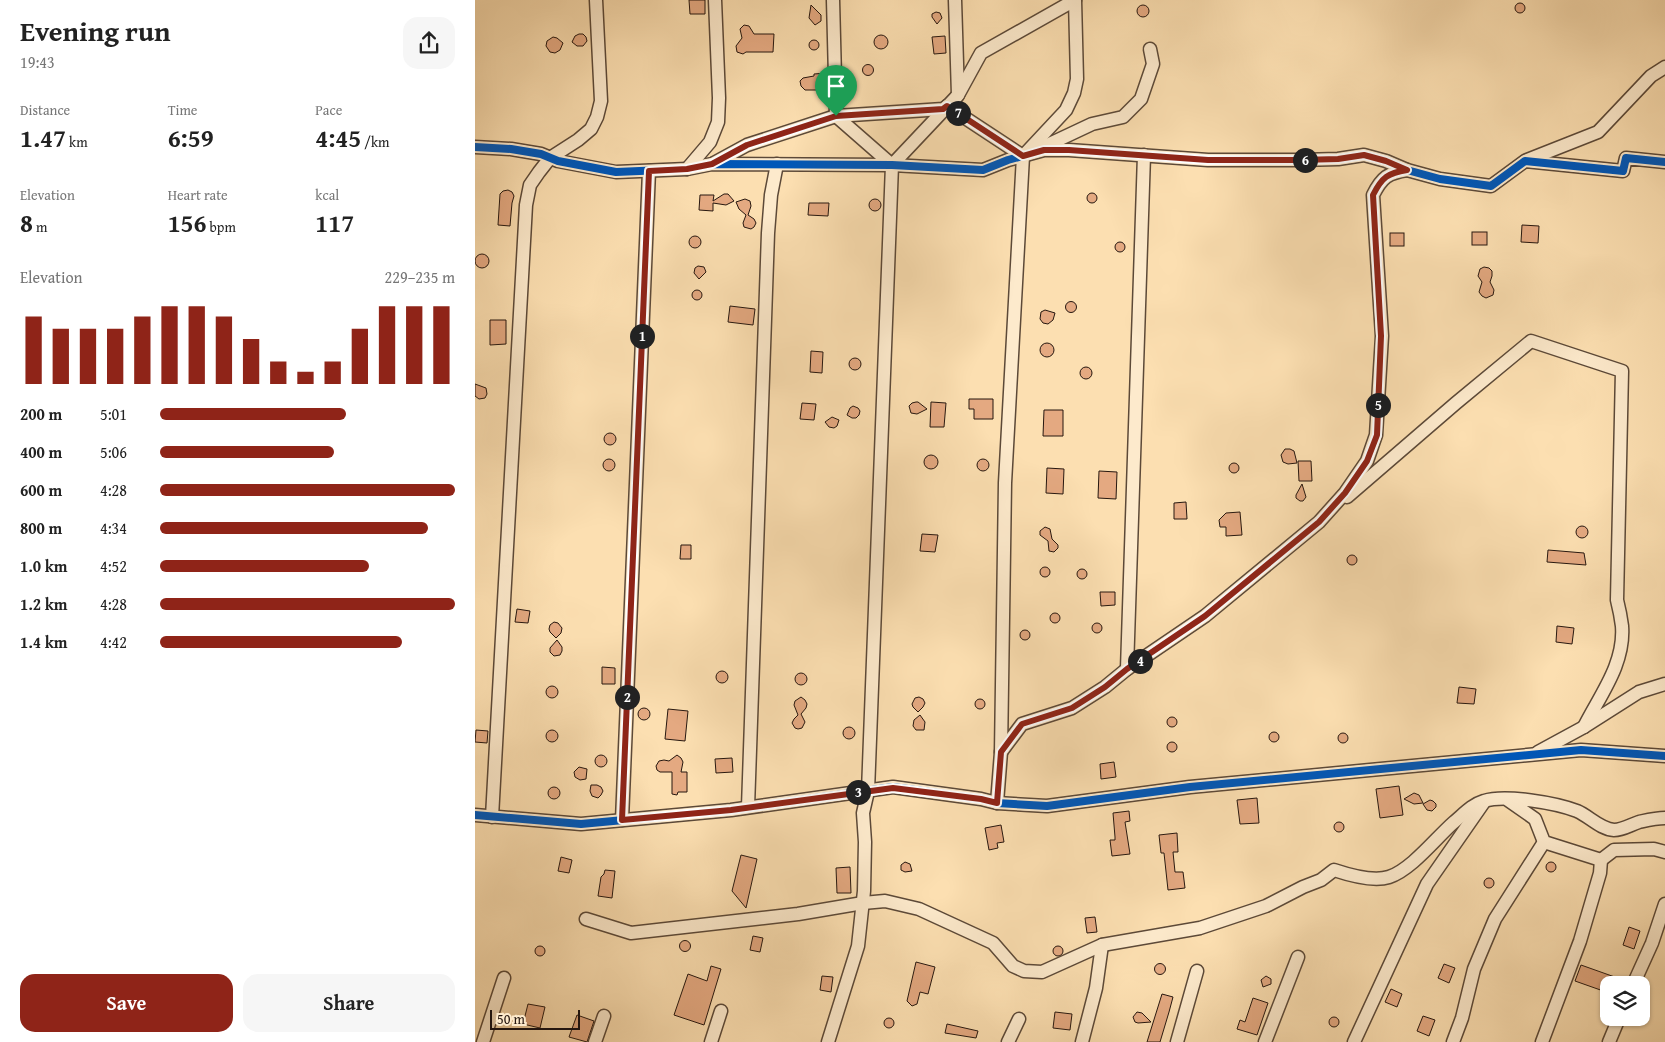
<!DOCTYPE html>
<html lang="en">
<head>
<meta charset="utf-8">
<style>
	:root { --surface:#fff; --page:#f6f6f6; --text:#222; --muted:#767676; --accent:#8f2418 }
	body { margin:0; font-family:"Gentium Book Plus",serif; background:var(--page); color:var(--text); height:100vh; display:flex; flex-direction:column; font-size:19px; white-space:nowrap }
	* { box-sizing:border-box; margin:0 }
	p { font-size:16px; color:var(--muted) }
	.icon { flex:none; width:28px; height:28px; fill:none; stroke:currentColor; stroke-width:2; stroke-linecap:round; stroke-linejoin:round }
	.map { position:relative; flex:1; overflow:hidden }
	.drawer { display:flex; flex-direction:column; background:var(--surface); width:475px }
	.drawer>* { flex:none }
	.fabs { position:absolute; left:1125px; top:976px; display:grid; gap:10px }
	.fabs a { display:grid; place-items:center; width:50px; height:50px; border-radius:10px; background:var(--surface); box-shadow:0 1px 4px #0004; font-size:25px }
	.scale { position:absolute; left:15px; bottom:12px; width:90px; box-sizing:border-box; padding-left:5px; border:2px solid #26170f; border-top:0; font-size:14px; line-height:18px; white-space:nowrap; color:#26170f; -webkit-text-stroke:4px #fdeacc; paint-order:stroke }
	.pin { position:absolute; display:grid; place-items:center; width:42px; height:42px; color:#fff; margin:-51px -21px; border-radius:50% 50% 50% 0; rotate:-45deg; box-shadow:0 0 5px #0007 }
	.pin .icon { rotate:45deg }
	.km { position:absolute; width:25px; height:25px; margin:-12px; border-radius:50%; background:#222; color:#fff; font-size:14px; line-height:25px; text-align:center }
	.round { display:grid; place-items:center; flex:none; width:52px; height:52px; border-radius:15px; background:var(--page) }
	.overview { display:flex; align-items:center; justify-content:space-between; height:85px; padding:0 20px }
	h1 { font-size:28px; font-weight:700; line-height:38px }
	.figures { display:grid; grid-template-columns:repeat(3,1fr); gap:8px; height:85px; padding:5px 20px }
	.figures div { display:grid; align-content:center }
	.figures b { font-size:25px; font-weight:700 }
	.figures small { font-size:14px; font-weight:400 }
	.figures p { font-size:14px }
	.chart { height:140px; padding:10px 20px }
	.chart p { display:flex; justify-content:space-between }
	.chart svg { width:100%; height:90px; margin-top:5px; stroke:var(--accent); stroke-width:6 }
	.cta { display:flex; gap:10px; margin-top:auto; padding:10px 20px }
	.cta a { flex:1; height:58px; border-radius:15px; background:var(--accent); color:#fff; font-size:20px; font-weight:700; line-height:58px; text-align:center }
	.cta a+a { background:var(--page); color:var(--text) }
	ul { padding:0 20px; list-style:none; font-size:16px }
	li { display:grid; grid-template-columns:80px 60px 1fr; align-items:center; height:38px }
	li i { height:12px; border-radius:6px; background:var(--accent) }
	main { display:flex; flex:1; min-height:0 }
	.map>svg:first-child { display:block }
	.building { fill:#e4a981; stroke:#26170f }
	.lines { fill:none; stroke-linecap:round; stroke-linejoin:round }
	.minor-casing { stroke:#5c4938; stroke-width:15 }
	.minor { stroke:#fdeacc; stroke-width:12 }
	.cycleway-casing { stroke:#fdeacc; stroke-width:11 }
	.cycleway { stroke:#0057b8; stroke-width:8 }
	.route-casing { stroke:#fff; stroke-width:10 }
	.route { stroke:#8f2418; stroke-width:6 }
</style>
</head>
<body>
<main>
<section class="drawer">
<div class="overview"><div><h1>Evening run</h1><p>19:43</p></div><a class="round"><svg class="icon" aria-label="share" viewBox="0 0 24 24"><path d="M12 15V3M7 8l5-5 5 5M5 13v7h14v-7"/></svg></a></div>
<div class="figures">
<div><p>Distance</p><b>1.47<small> km</small></b></div>
<div><p>Time</p><b>6:59</b></div>
<div><p>Pace</p><b>4:45<small> /km</small></b></div>
</div>
<div class="figures">
<div><p>Elevation</p><b>8<small> m</small></b></div>
<div><p>Heart rate</p><b>156<small> bpm</small></b></div>
<div><p>kcal</p><b>117</b></div>
</div>
<div class="chart"><p><span>Elevation</span>229–235 m</p>
<svg viewBox="0 0 160 44" preserveAspectRatio="none"><path d="M5 44V11M15 44V17M25 44V17M35 44V17M45 44V11M55 44V6M65 44V6M75 44V11M85 44V22M95 44V33M105 44V38M115 44V33M125 44V17M135 44V6M145 44V6M155 44V6"/></svg>
</div>
<ul>
<li><b>200 m</b>5:01<i style="width:63%"></i></li>
<li><b>400 m</b>5:06<i style="width:59%"></i></li>
<li><b>600 m</b>4:28<i style="width:100%"></i></li>
<li><b>800 m</b>4:34<i style="width:91%"></i></li>
<li><b>1.0 km</b>4:52<i style="width:71%"></i></li>
<li><b>1.2 km</b>4:28<i style="width:100%"></i></li>
<li><b>1.4 km</b>4:42<i style="width:82%"></i></li>
</ul>
<div class="cta"><a>Save</a><a>Share</a></div>
</section>
<div class="map">
<svg width="1190" height="1042" viewBox="0 0 1190 1042">
	<rect width="100%" height="100%" fill="#fcdfb1"/>
	<filter id="stains"><feTurbulence type="fractalNoise" baseFrequency=".004" numOctaves="4"/><feColorMatrix values="0 0 0 0 .2 0 0 0 0 .09 0 0 0 0 .02 0 0 0 .5 -.17"/></filter>
	<radialGradient id="worn" r=".72"><stop offset=".6" stop-color="#630" stop-opacity="0"/><stop offset="1" stop-color="#630" stop-opacity=".3"/></radialGradient>
	<!-- building -->
	<g class="building">
		<polygon points="214,0 230,0 230,14 215,14"/>
		<circle cx="1045" cy="8" r="5"/>
		<circle cx="668" cy="11" r="6"/>
		<polygon points="336,5 346,15 346,21 340,25 334,18"/>
		<polygon points="461,12 465,13 467,18 462,24 457,17 457,14"/>
		<polygon points="269,25 274,26 279,34 299,34 298,52 271,52 268,54 262,52 261,46 267,38 265,29"/>
		<polygon points="104,34 108,34 111,37 112,41 108,46 102,46 97,42 100,36"/>
		<circle cx="406" cy="42" r="7"/>
		<polygon points="470,36 471,53 459,54 457,37"/>
		<polygon points="78,37 82,38 88,43 85,50 80,53 75,52 71,46 72,41"/>
		<circle cx="339" cy="45" r="5"/>
		<circle cx="393" cy="70" r="5.5"/>
		<polygon points="352,73 352,90 330,90 326,86 325,81 328,78 339,76 339,74"/>
		<polygon points="33,190 37,192 39,196 37,203 35,226 23,225 25,194 28,191"/>
		<circle cx="617" cy="198" r="5"/>
		<polygon points="249,194 253,194 259,201 251,205 238,203 238,211 224,210 225,195 239,195 238,201"/>
		<circle cx="400" cy="205" r="6"/>
		<polygon points="270,199 275,201 276,206 273,215 279,219 281,223 279,227 276,229 269,227 268,223 271,215 264,209 261,202"/>
		<polygon points="334,203 354,203 353,216 333,215"/>
		<polygon points="1047,225 1064,226 1063,243 1046,242"/>
		<rect x="997" y="232" width="15" height="13"/>
		<rect x="915" y="233" width="14" height="13"/>
		<circle cx="220" cy="242" r="6"/>
		<circle cx="645" cy="247" r="5"/>
		<circle cx="7" cy="261" r="7"/>
		<polygon points="223,266 229,267 231,272 224,279 219,273 220,268"/>
		<polygon points="1009,267 1014,268 1017,271 1017,276 1015,282 1019,290 1018,295 1011,298 1007,296 1004,292 1007,282 1003,276 1005,269"/>
		<circle cx="222" cy="295" r="5"/>
		<circle cx="596" cy="307" r="5.5"/>
		<polygon points="255,306 280,309 278,325 253,322"/>
		<polygon points="570,310 580,313 578,320 573,324 568,323 565,319 566,312"/>
		<polygon points="15,320 31,320 31,344 15,345"/>
		<circle cx="572" cy="350" r="7"/>
		<polygon points="336,351 348,352 347,373 335,372"/>
		<circle cx="380" cy="364" r="6"/>
		<circle cx="611" cy="373" r="6"/>
		<polygon points="0,384 11,388 12,394 10,398 4,399 0,396"/>
		<polygon points="494,399 518,399 518,419 499,419 499,409 494,409"/>
		<polygon points="441,402 443,402 452,409 442,414 436,413 434,406 437,403"/>
		<polygon points="456,402 471,403 469,427 455,427"/>
		<polygon points="327,403 341,404 339,420 325,419"/>
		<polygon points="378,406 383,408 385,411 384,415 381,418 377,418 372,415 375,408"/>
		<polygon points="569,410 588,410 588,436 568,436"/>
		<polygon points="357,417 364,420 362,426 359,428 354,427 350,422"/>
		<circle cx="135" cy="439" r="6"/>
		<polygon points="810,449 815,449 819,451 822,463 813,464 808,462 806,455"/>
		<circle cx="456" cy="462" r="7"/>
		<circle cx="134" cy="465" r="6"/>
		<circle cx="508" cy="465" r="6"/>
		<polygon points="823,461 836,461 837,481 824,481"/>
		<circle cx="759" cy="468" r="5"/>
		<polygon points="572,468 589,469 588,494 571,493"/>
		<polygon points="624,471 642,472 641,499 623,498"/>
		<polygon points="827,484 831,497 828,501 825,501 821,498 821,495"/>
		<polygon points="711,502 712,519 699,519 699,503"/>
		<polygon points="765,512 767,535 751,536 751,527 745,527 744,520 751,513"/>
		<circle cx="1107" cy="532" r="6"/>
		<polygon points="570,527 575,529 577,539 583,545 583,548 579,552 574,551 573,541 565,535 565,531"/>
		<polygon points="447,534 463,535 460,552 445,551"/>
		<polygon points="206,545 216,545 216,559 205,559"/>
		<polygon points="1073,550 1109,553 1111,565 1072,562"/>
		<circle cx="877" cy="560" r="5"/>
		<circle cx="570" cy="572" r="5"/>
		<circle cx="607" cy="574" r="5"/>
		<polygon points="625,592 640,592 640,605 626,606"/>
		<polygon points="42,609 55,611 53,623 40,622"/>
		<circle cx="580" cy="618" r="5"/>
		<polygon points="79,622 83,623 87,628 86,633 81,638 75,632 74,629 75,625"/>
		<circle cx="622" cy="628" r="5"/>
		<polygon points="1082,626 1099,628 1097,644 1081,642"/>
		<circle cx="550" cy="635" r="5"/>
		<polygon points="82,640 87,647 87,651 85,655 79,656 75,652 75,648"/>
		<polygon points="127,667 140,668 140,684 127,684"/>
		<circle cx="247" cy="677" r="6"/>
		<circle cx="326" cy="679" r="6"/>
		<circle cx="77" cy="692" r="6"/>
		<polygon points="984,687 1001,689 999,704 982,703"/>
		<polygon points="326,697 330,700 332,704 331,708 326,714 330,722 327,728 323,729 320,728 317,723 319,719 323,715 319,705 320,701"/>
		<polygon points="444,697 448,699 450,703 448,707 443,712 438,707 437,704 440,698"/>
		<circle cx="505" cy="704" r="5"/>
		<circle cx="169" cy="714" r="6"/>
		<polygon points="193,709 213,711 210,741 190,739"/>
		<polygon points="445,715 450,722 449,730 441,730 438,726 439,720"/>
		<circle cx="697" cy="722" r="5"/>
		<circle cx="374" cy="733" r="6"/>
		<circle cx="77" cy="736" r="6"/>
		<polygon points="1,730 13,731 12,743 0,742"/>
		<circle cx="799" cy="737" r="5"/>
		<circle cx="868" cy="738" r="5"/>
		<circle cx="697" cy="747" r="5"/>
		<circle cx="126" cy="761" r="6"/>
		<polygon points="202,755 206,758 208,762 206,772 212,772 212,792 203,792 202,795 197,794 197,772 185,772 182,770 181,766 184,761 189,760 194,761"/>
		<polygon points="257,758 258,772 241,773 240,759"/>
		<polygon points="639,762 641,777 626,779 625,764"/>
		<polygon points="104,767 112,769 111,779 105,780 100,777 99,772"/>
		<polygon points="116,785 122,785 126,787 128,791 126,795 123,798 117,796 115,791"/>
		<polygon points="924,786 928,815 905,818 901,789"/>
		<circle cx="79" cy="793" r="6"/>
		<polygon points="939,793 944,795 948,803 939,804 929,799"/>
		<polygon points="782,798 784,823 765,824 762,800"/>
		<polygon points="955,800 958,801 961,804 961,807 957,811 952,810 948,804"/>
		<polygon points="654,811 655,821 650,822 655,854 637,856 635,840 640,840 640,837 638,813"/>
		<circle cx="864" cy="827" r="5"/>
		<polygon points="526,825 529,842 522,843 523,848 514,850 510,828"/>
		<polygon points="702,833 703,852 698,852 700,872 708,872 710,888 693,890 689,853 686,853 684,835"/>
		<polygon points="266,855 282,859 271,908 257,891"/>
		<polygon points="86,857 97,860 94,873 83,871"/>
		<circle cx="1076" cy="867" r="5"/>
		<polygon points="430,862 435,864 437,871 430,872 426,870 426,865"/>
		<polygon points="375,867 376,893 362,893 361,868"/>
		<polygon points="130,870 140,871 137,898 123,896 126,877 129,874"/>
		<circle cx="1014" cy="883" r="5"/>
		<polygon points="620,917 622,932 612,933 610,918"/>
		<polygon points="1154,927 1165,931 1159,949 1148,945"/>
		<polygon points="278,936 288,938 285,952 275,950"/>
		<circle cx="210" cy="946" r="5.5"/>
		<circle cx="583" cy="951" r="5"/>
		<circle cx="65" cy="951" r="5"/>
		<polygon points="441,962 460,967 453,994 445,992 442,1004 437,1006 432,1001"/>
		<circle cx="685" cy="969" r="5.5"/>
		<polygon points="969,964 980,968 974,983 963,978"/>
		<polygon points="1106,965 1151,981 1150,985 1134,985 1134,993 1100,981"/>
		<polygon points="236,966 246,969 229,1025 199,1015 213,974 232,981"/>
		<polygon points="347,976 358,977 356,992 345,990"/>
		<polygon points="791,976 796,979 796,984 788,987 786,980"/>
		<polygon points="916,989 927,994 922,1007 910,1002"/>
		<polygon points="687,994 698,997 694,1012 685,1042 672,1042"/>
		<polygon points="778,998 793,1003 782,1035 762,1029 765,1020 770,1022"/>
		<polygon points="53,1004 70,1007 65,1028 48,1024"/>
		<polygon points="580,1012 597,1014 595,1030 578,1028"/>
		<polygon points="662,1012 667,1013 676,1022 663,1023 660,1022 658,1017"/>
		<polygon points="102,1015 119,1021 112,1042 94,1037"/>
		<polygon points="948,1016 960,1020 954,1036 942,1031"/>
		<circle cx="859" cy="1022" r="5"/>
		<circle cx="414" cy="1023" r="5"/>
		<polygon points="472,1024 503,1031 501,1038 470,1033"/>
	</g>
	<g class="lines">
		<!-- minor casing -->
		<g class="minor-casing">
			<g id="minor">
				<polyline points="358,0 361,116 417,165"/>
				<polyline points="472,106 548,156"/>
				<polyline points="0,147 36,149 66,154 83,161 141,172 212,169 237,164 417,165 508,170 533,160 569,150 594,150 733,160 825,160 863,159 889,155 911,161 932,170 965,179 1016,186 1050,161 1148,171 1151,158 1190,162"/>
				<polyline points="566,148 617,124 648,117 666,99 678,64 675,49"/>
				<polyline points="1052,160 1123,132 1176,76 1190,67"/>
				<polyline points="239,163 272,145 361,116 468,109 477,103 483,95 480,0"/>
				<polyline points="212,169 235,142 243,122 244,98 240,0"/>
				<path d="M872 497 981 403 1056 341 1147 371 1142 600C1144 608 1146 618 1147 626 1150 664 1125 695 1109 727"/>
				<polyline points="652,669 669,155"/>
				<path d="M526 752 547 724 597 708 630 687 652 669 730 616 844 522 870 493 892 461 901 435 907 336 898 195C907 177 913 173 932 170"/>
				<polyline points="1063,752 1109,727 1164,692 1190,684"/>
				<polyline points="1033,800 1060,819 1069,842 1126,860 1139,850 1179,849 1190,852"/>
				<polyline points="522,803 526,752 530,483 548,156 591,110 599,93 602,79 600,0"/>
				<polyline points="273,807 293,233 296,195 302,164"/>
				<polyline points="0,815 106,824 256,810 418,787 506,799 522,803 572,806 715,787 1106,750 1190,756"/>
				<polyline points="17,817 51,205 55,185 64,172 75,158 103,140 116,129 122,117 126,101 121,0"/>
				<polyline points="147,820 174,171"/>
				<path d="M111 919 156 933 323 914 388 903 410 901 444 909 518 943 538 966 549 971 567 972 627 945 725 928 791 906 828 887 846 880 859 870C874 875 898 882 914 877 936 870 961 838 978 823 988 815 996 805 1009 801 1030 794 1081 803 1102 811 1114 816 1125 829 1139 830 1148 830 1155 825 1164 822 1173 820 1181 818 1190 818"/>
				<polyline points="1158,985 1177,943 1190,904"/>
				<polyline points="8,1042 29,978"/>
				<polyline points="120,1042 129,1016"/>
				<polyline points="236,1042 246,1011"/>
				<polyline points="353,1042 383,946 389,891 390,842 388,813 393,791 417,165 483,95 506,53 600,0"/>
				<polyline points="533,1042 544,1019"/>
				<polyline points="607,1042 621,988 627,945"/>
				<polyline points="702,1042 722,971"/>
				<polyline points="790,1042 823,957"/>
				<polyline points="879,1042 952,884 1009,802"/>
				<polyline points="978,1042 987,1018 999,969 1020,919 1069,842"/>
				<polyline points="1067,1042 1105,941 1125,873 1126,860"/>
				<polyline points="1134,1042 1144,1018"/>
			</g>
		</g>
		<!-- minor -->
		<use href="#minor" class="minor"/>
		<!-- cycleway casing -->
		<g class="cycleway-casing">
			<g id="cycleway">
				<polyline points="0,147 36,149 66,154 83,161 141,172 212,169 237,164 417,165 508,170 533,160 569,150 594,150 733,160 825,160 863,159 889,155 911,161 932,170 965,179 1016,186 1050,161 1148,171 1151,158 1190,162"/>
				<polyline points="0,815 106,824 256,810 418,787 506,799 522,803 572,806 715,787 1106,750 1190,756"/>
			</g>
		</g>
		<!-- cycleway -->
		<use href="#cycleway" class="cycleway"/>
	</g>
	<g class="lines">
		<!-- route casing -->
		<g class="route-casing">
			<path id="route" d="M472 106 548 156 569 150H594L733 160H825L863 159 889 155 911 161 932 170C913 173 907 177 898 195L906 336 902 435 892 461 870 493 844 522 730 616 652 669 630 687 597 708 547 724 526 752 522 803 506 799 418 788 256 810 147 820 174 171 212 169 237 164 272 145 361 116 468 109Z"/>
		</g>
		<!-- route -->
		<use href="#route" class="route"/>
	</g>
	<rect width="100%" height="100%" filter="url(#stains)"/>
	<rect width="100%" height="100%" fill="url(#worn)"/>
</svg>
<div class="fabs">
<a><svg class="icon" aria-label="layers" viewBox="0 0 24 24"><path d="M12 4l9 5-9 5-9-5zM3 14l9 5 9-5"/></svg></a>
</div>
<div class="scale">50 m</div>
<div class="pin" style="left:361px;top:116px;background:#1e9e55"><svg class="icon" aria-label="arrive" viewBox="0 0 24 24"><path d="M6 21V4h12l-3 4 3 4H6"/></svg></div>
<b class="km" style="left:167px;top:336px">1</b>
<b class="km" style="left:152px;top:697px">2</b>
<b class="km" style="left:383px;top:792px">3</b>
<b class="km" style="left:665px;top:661px">4</b>
<b class="km" style="left:903px;top:405px">5</b>
<b class="km" style="left:830px;top:160px">6</b>
<b class="km" style="left:483px;top:113px">7</b>
</div>
</main>
</body>
</html>
